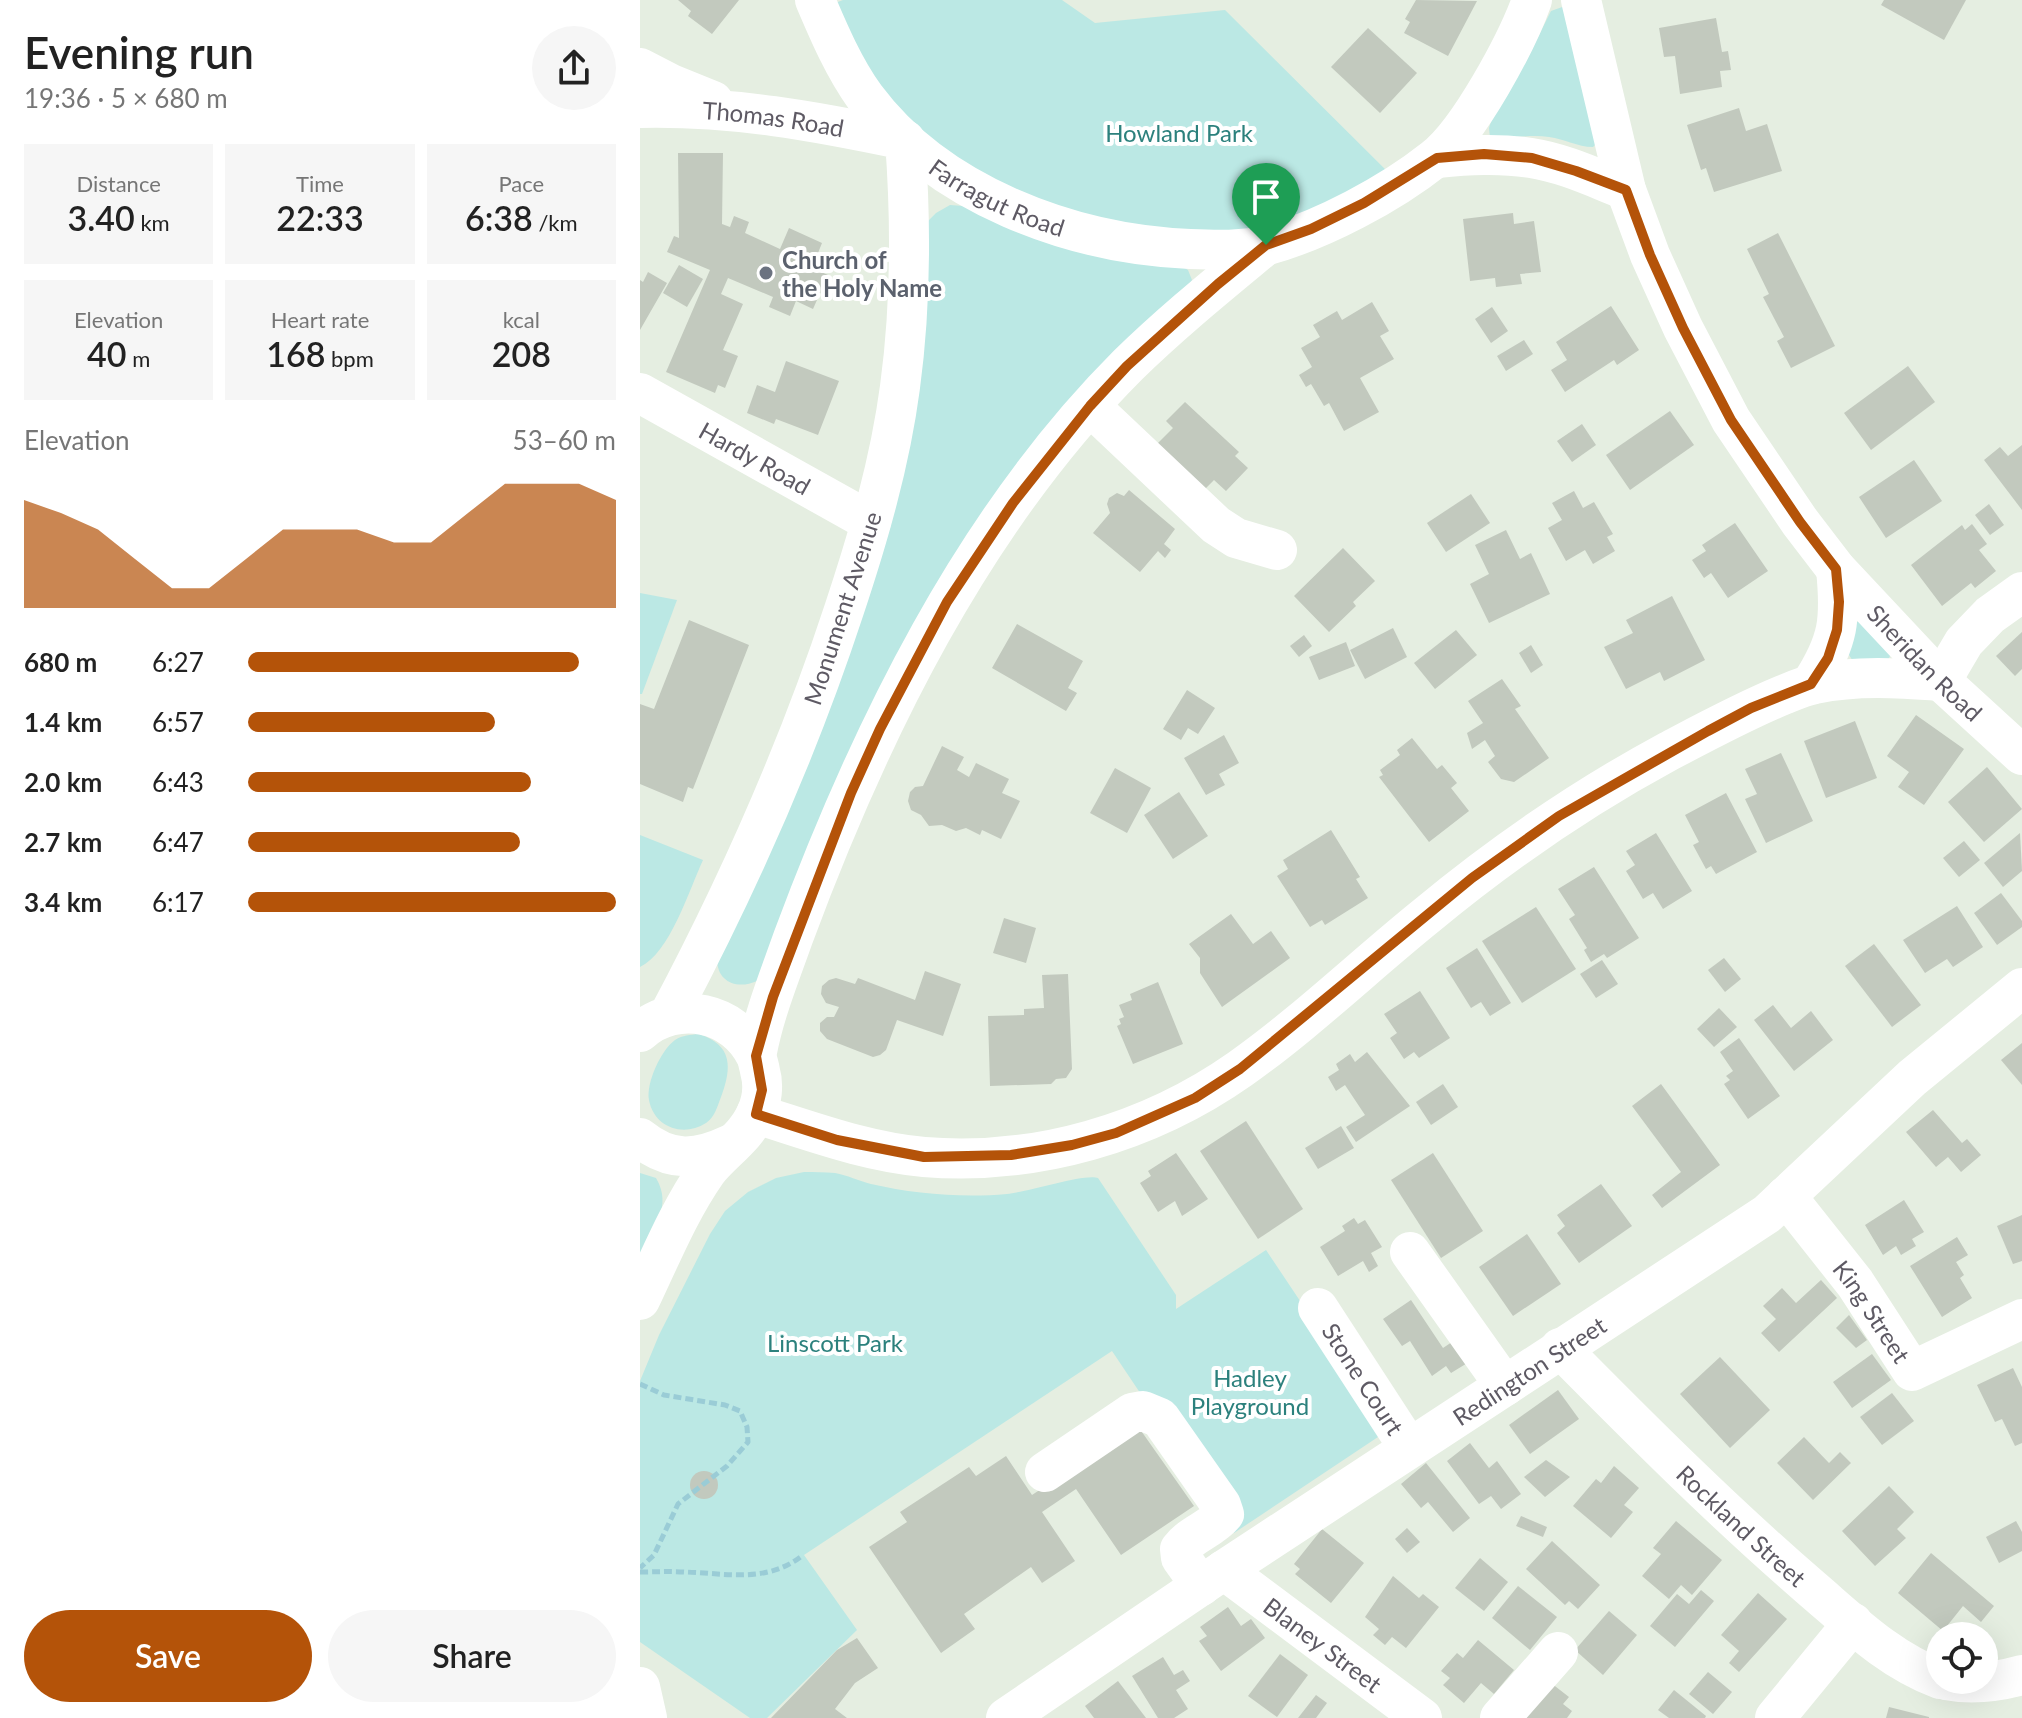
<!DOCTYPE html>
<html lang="en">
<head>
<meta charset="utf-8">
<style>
	:root { --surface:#fff; --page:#f6f6f6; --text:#222; --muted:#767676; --accent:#b45309 }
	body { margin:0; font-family:Lato,sans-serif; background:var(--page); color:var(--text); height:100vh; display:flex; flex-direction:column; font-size:30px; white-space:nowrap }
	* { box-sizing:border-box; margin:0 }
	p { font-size:26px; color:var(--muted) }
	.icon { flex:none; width:44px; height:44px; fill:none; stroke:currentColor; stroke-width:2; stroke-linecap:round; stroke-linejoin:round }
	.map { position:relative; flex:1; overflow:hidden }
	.details { display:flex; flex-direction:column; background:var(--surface); width:640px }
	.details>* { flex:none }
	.controls { position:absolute; left:1286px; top:1622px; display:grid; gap:16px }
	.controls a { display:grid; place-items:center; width:72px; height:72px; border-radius:50%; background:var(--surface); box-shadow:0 8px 32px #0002; font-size:40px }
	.pin { position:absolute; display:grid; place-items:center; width:68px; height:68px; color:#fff; margin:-82px -34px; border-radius:50% 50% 50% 0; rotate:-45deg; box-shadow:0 0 8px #0007 }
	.pin .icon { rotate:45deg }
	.round { display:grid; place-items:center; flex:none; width:84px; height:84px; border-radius:42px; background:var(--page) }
	.headline { display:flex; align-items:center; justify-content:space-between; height:136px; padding:0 24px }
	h1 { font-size:44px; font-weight:600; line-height:60px }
	.figures { display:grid; grid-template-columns:repeat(3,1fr); gap:12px; height:136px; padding:8px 24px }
	.figures div { display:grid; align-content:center; border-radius:0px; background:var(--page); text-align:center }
	.figures b { font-size:34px; font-weight:600 }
	.figures small { font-size:22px; font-weight:400 }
	.figures p { font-size:22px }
	.chart { height:224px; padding:16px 24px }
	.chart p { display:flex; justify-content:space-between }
	.chart svg { width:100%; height:144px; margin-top:8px; fill:var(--accent); opacity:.7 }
	.cta { display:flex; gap:16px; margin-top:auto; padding:16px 24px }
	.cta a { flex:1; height:92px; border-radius:48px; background:var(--accent); color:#fff; font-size:32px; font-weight:600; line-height:92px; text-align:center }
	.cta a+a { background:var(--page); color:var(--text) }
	ul { padding:0 24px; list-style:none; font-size:26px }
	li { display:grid; grid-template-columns:128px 96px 1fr; align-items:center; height:60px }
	li i { height:20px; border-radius:10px; background:var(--accent) }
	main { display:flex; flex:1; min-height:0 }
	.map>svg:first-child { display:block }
	.green { fill:#bbe8e4 }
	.building { fill:#c2c9be }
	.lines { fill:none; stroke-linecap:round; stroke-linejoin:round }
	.path { stroke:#9accd6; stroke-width:5; stroke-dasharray:8 4; stroke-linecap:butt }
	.minor { stroke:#fff; stroke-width:40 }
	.route-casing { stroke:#fff; stroke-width:16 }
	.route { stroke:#b45309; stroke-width:10 }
	.worship-dot { fill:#6b7280; stroke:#fff; stroke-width:3 }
	.labels { text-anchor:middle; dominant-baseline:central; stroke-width:8; stroke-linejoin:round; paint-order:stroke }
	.street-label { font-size:24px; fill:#5e5a64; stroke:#fff }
	.park-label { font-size:24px; fill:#2c817d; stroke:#fff }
	.worship-label { font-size:24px; font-weight:bold; fill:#5b616d; stroke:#fff; text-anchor:start }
</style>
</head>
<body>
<main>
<section class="details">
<div class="headline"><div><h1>Evening run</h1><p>19:36 · 5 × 680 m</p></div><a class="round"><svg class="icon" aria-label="share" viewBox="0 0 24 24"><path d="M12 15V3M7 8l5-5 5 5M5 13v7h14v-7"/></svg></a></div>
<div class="figures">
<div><p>Distance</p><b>3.40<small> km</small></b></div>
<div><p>Time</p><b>22:33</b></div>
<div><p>Pace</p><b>6:38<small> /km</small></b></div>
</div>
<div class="figures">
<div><p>Elevation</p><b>40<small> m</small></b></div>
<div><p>Heart rate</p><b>168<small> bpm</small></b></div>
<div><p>kcal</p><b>208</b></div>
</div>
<div class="chart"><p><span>Elevation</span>53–60 m</p>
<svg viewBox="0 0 160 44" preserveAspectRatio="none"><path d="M0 44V11L10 15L20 20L30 29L40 38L50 38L60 29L70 20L80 20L90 20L100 24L110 24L120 15L130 6L140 6L150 6L160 11V44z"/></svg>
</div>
<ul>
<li><b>680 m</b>6:27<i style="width:90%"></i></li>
<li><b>1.4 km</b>6:57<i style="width:67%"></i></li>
<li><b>2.0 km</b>6:43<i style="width:77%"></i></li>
<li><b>2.7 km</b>6:47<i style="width:74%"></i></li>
<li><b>3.4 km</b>6:17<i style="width:100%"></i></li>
</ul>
<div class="cta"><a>Save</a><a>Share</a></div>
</section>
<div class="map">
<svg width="1382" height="1718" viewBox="0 0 1382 1718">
	<rect width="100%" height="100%" fill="#e5eee1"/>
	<!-- green -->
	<g class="green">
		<polygon points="203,0 422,0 455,23 585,10 759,183 724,203 523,248 297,167 179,9"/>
		<path d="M925 6 957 143 953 147C937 147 925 139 909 137 890 134 870 139 850 138L849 128 853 115 885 63 911 11Z"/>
		<path d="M310 205 323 206 538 264 548 270 552 280 548 289 424 406 117 981C97 990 77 982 77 959L185 701 284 225 296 213Z"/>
		<polygon points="0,593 37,600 2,694 0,694"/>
		<polygon points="1219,621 1251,654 1248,660 1213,661 1207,652 1217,622"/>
		<path d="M0 835 63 860C49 890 30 953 0 967Z"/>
		<path d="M59 1034C93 1045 92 1068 81 1097 77 1107 75 1117 66 1123 43 1138 14 1127 9 1100 6 1083 21 1050 35 1040 43 1035 50 1035 59 1034Z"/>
		<path d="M164 1172C174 1172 185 1172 195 1173 207 1175 219 1181 231 1184 274 1194 323 1198 367 1194 388 1192 445 1173 458 1178L536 1295V1309L626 1250 747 1431 594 1533 472 1351 164 1555 217 1630 127 1718H110L0 1642V1381L19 1335 70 1234 85 1211 108 1192 136 1178Z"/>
		<path d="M0 1173 16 1178C33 1207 13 1228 0 1256Z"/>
	</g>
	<!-- building -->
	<g class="building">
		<polygon points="38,0 99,0 72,34 48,16 51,11"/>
		<polygon points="776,0 837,1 808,56 764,33 770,22 765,19"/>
		<polygon points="1244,0 1326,0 1304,40 1241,5"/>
		<polygon points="1076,18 1082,52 1088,51 1091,70 1080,71 1082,87 1040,94 1035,56 1024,57 1019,28"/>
		<polygon points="728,28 777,73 740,113 691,67"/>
		<polygon points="1099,108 1106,131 1127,124 1142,171 1074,192 1066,168 1061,170 1047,125"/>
		<polygon points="38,153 83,153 82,224 90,227 94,216 109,222 105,233 140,249 149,228 182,243 172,268 188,275 173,309 156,301 150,316 129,307 133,297 88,278 81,294 103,304 83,350 98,356 85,388 78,385 75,393 26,372 70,270 27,252 34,236 39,238"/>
		<polygon points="873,213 874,224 894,221 901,272 880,274 882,284 856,287 855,278 830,281 823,219"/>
		<polygon points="1138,233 1195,346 1151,368 1137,341 1144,337 1123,297 1129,294 1107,249"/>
		<polygon points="39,265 63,279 47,307 23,293"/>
		<polygon points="8,272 27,283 0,330 0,280 3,282"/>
		<polygon points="732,302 749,331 740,336 754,359 720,378 739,412 704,431 689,403 684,406 671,384 666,387 659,375 672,367 661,348 680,337 673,325 697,311 702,320"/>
		<polygon points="971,306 999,350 977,365 974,360 925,392 911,370 927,360 916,342"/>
		<polygon points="852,307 868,331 851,343 835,319"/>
		<polygon points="884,340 893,354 866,371 857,356"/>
		<polygon points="146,361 199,381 178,435 136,419 134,424 107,413 117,385 135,392"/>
		<polygon points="1268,366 1295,402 1231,450 1204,413"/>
		<polygon points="545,402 599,452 595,456 608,468 586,491 574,480 565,489 517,444 533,428 526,421"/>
		<polygon points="1030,411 1054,445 990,490 966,455"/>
		<polygon points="942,424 956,445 932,462 917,441"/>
		<polygon points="1382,445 1382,510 1344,460 1360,447 1368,456"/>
		<polygon points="1274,460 1302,501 1246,538 1219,497"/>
		<polygon points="489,490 535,529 524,544 531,550 525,558 518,551 500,572 453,533 470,513 467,504 469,498 477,493 484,496"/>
		<polygon points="934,491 943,508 954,502 973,534 967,537 975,551 953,564 945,550 926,561 908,528 922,520 912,503"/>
		<polygon points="831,494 850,523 806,552 787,523"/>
		<polygon points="1349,504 1364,525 1350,535 1335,515"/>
		<polygon points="1095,523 1128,571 1088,598 1071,573 1064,578 1052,560 1066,551 1062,545"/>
		<polygon points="1332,524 1347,544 1339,550 1356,571 1335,588 1331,583 1302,606 1271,565 1322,525 1325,530"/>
		<polygon points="866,530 880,559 891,553 910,594 849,623 830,584 849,574 835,545"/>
		<polygon points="703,548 735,581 713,602 716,606 689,632 654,596"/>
		<polygon points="1032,596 1065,660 1024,681 1020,672 986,689 964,647 993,633 986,620"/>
		<polygon points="49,620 109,645 53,789 48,787 43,802 0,784 0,704 14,709"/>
		<polygon points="377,624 443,661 428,688 437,693 426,711 352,668"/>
		<polygon points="753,628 767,657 725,679 710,650"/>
		<polygon points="816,630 837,655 795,689 774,663"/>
		<polygon points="1382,632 1382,669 1375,676 1356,656"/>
		<polygon points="664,635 672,646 659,657 650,646"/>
		<polygon points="706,642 715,666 679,680 669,657"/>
		<polygon points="891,645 903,665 891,673 879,653"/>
		<polygon points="862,679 881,706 875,709 909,758 874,782 861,779 848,762 855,756 845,740 832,749 827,733 843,723 828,701"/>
		<polygon points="547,690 575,708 558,734 548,728 541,740 523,729"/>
		<polygon points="1276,715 1324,749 1284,805 1258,787 1269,772 1247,756"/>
		<polygon points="1215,721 1237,778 1186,798 1164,741"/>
		<polygon points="584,735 599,763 579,774 585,785 566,795 544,758"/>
		<polygon points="772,738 797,769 802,765 817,783 811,788 829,811 789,842 739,777 743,775 740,770 760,755 757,750"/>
		<polygon points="302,746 324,757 317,770 329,777 336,763 369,779 362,793 380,801 361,839 342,830 340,835 326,828 316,831 302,825 289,826 281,815 271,810 268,801 270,792 275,787 283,786"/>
		<polygon points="1141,753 1173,821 1126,843 1105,799 1117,794 1105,769"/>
		<polygon points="1347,767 1382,809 1344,842 1308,802"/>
		<polygon points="475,768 511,788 487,833 450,813"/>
		<polygon points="539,792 568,836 533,859 504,815"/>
		<polygon points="1086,793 1117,852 1076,874 1071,866 1066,869 1053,845 1059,842 1045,815"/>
		<polygon points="691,830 720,877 716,879 728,898 685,925 682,920 670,927 637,876 648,869 643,860"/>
		<polygon points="1016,833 1052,891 1023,909 1013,893 1003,899 986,871 995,865 986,851"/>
		<polygon points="1380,833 1382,871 1363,887 1344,863"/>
		<polygon points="1324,841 1340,860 1319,877 1303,858"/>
		<polygon points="954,867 999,938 967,958 964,954 951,962 944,950 947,948 929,919 935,915 918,889"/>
		<polygon points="1361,893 1382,921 1382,927 1357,945 1334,913"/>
		<polygon points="1317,906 1343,947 1313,967 1307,959 1285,973 1263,940"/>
		<polygon points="896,907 936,969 882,1003 842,941"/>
		<polygon points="591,914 613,944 631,931 650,958 582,1007 560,973 560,958 549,944"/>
		<polygon points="364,918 396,928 386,963 353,953"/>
		<polygon points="1234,944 1281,1005 1252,1027 1205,966"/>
		<polygon points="837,948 871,1003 850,1016 841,1002 831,1008 806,968"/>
		<polygon points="1084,958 1101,979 1085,992 1068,970"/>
		<polygon points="962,960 978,984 956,998 940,974"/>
		<polygon points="285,971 321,984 303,1036 257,1020 246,1050 240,1055 233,1057 187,1039 180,1031 180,1023 187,1017 194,1017 199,1007 186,1003 181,994 182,986 189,980 196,978 215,984 218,978 275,1000"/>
		<polygon points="428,974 432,1069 426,1078 416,1079 411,1084 350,1086 348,1016 384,1015 384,1009 404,1008 402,975"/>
		<polygon points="518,982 543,1044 493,1064 477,1026 481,1024 479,1019 484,1017 479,1005 492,1000 490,994"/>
		<polygon points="780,991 810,1038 779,1058 774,1052 764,1059 750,1038 757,1033 744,1014"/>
		<polygon points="1133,1005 1151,1028 1171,1011 1193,1040 1154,1071 1114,1020"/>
		<polygon points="1079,1008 1097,1027 1074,1047 1057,1029"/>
		<polygon points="1099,1038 1140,1096 1108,1119 1084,1084 1090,1080 1086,1076 1093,1071 1080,1052"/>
		<polygon points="1382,1043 1382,1085 1361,1060"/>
		<polygon points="727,1052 770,1106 716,1142 706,1127 725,1115 705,1085 696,1091 688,1077 699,1070 696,1064 710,1054 715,1062"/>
		<polygon points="803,1084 818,1107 791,1125 776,1102"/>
		<polygon points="1021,1084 1080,1165 1022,1208 1012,1195 1041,1172 992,1106"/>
		<polygon points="1293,1110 1322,1143 1327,1139 1341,1155 1321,1172 1308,1157 1296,1167 1266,1132"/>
		<polygon points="606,1121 663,1209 618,1239 560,1151"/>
		<polygon points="701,1126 714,1148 678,1169 665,1148"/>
		<polygon points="536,1153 568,1199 542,1216 535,1201 518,1212 500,1183 511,1176 508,1171"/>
		<polygon points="793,1153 843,1231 801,1258 751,1180"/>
		<polygon points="961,1184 992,1226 939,1263 917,1233 925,1226 917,1215"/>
		<polygon points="1264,1200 1284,1232 1272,1239 1276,1246 1261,1255 1256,1246 1243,1255 1225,1225"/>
		<polygon points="1382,1215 1382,1261 1373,1264 1357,1226"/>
		<polygon points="714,1218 718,1224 725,1220 742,1247 731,1253 738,1266 729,1272 723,1261 698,1276 680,1247 705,1231 702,1226"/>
		<polygon points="887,1234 921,1284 873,1316 839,1267"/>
		<polygon points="1317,1237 1328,1255 1316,1262 1324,1275 1320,1278 1332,1298 1302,1317 1270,1266"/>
		<polygon points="1181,1280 1197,1298 1139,1352 1121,1333 1136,1319 1123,1306 1142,1288 1156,1303"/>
		<polygon points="771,1300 803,1348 815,1340 829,1362 811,1373 806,1366 792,1376 770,1341 762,1346 743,1319"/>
		<polygon points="1209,1315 1227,1340 1216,1348 1196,1328"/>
		<polygon points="1232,1354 1251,1380 1212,1408 1193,1382"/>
		<polygon points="1080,1357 1130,1410 1090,1448 1040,1394"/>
		<polygon points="1373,1368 1382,1387 1382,1443 1375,1446 1362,1419 1355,1422 1337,1385"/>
		<polygon points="918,1390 939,1419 890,1454 869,1425"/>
		<polygon points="1252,1393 1274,1421 1242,1445 1220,1417"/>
		<polygon points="497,1425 554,1506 481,1555 436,1489 402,1512 435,1561 402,1583 391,1567 324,1614 335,1629 301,1653 229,1547 267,1522 260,1512 329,1467 336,1476 366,1456 392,1495"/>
		<polygon points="1164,1437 1189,1463 1200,1452 1211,1463 1173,1500 1137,1463"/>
		<polygon points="830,1443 849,1468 857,1461 881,1494 861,1509 851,1496 839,1504 807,1461"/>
		<polygon points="906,1460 930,1477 905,1497 884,1477"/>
		<polygon points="786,1463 830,1518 813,1532 788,1502 781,1508 761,1484"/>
		<polygon points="974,1466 999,1488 984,1505 993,1512 971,1538 933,1506 956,1479 961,1483"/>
		<circle cx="64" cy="1485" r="14"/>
		<polygon points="1249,1486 1274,1512 1257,1529 1266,1538 1235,1566 1202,1531"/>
		<polygon points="881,1516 907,1527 903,1537 876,1526"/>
		<polygon points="1036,1521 1082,1560 1052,1595 1041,1585 1029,1599 1002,1576 1021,1554 1013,1548"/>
		<polygon points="1376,1521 1382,1532 1382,1551 1359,1563 1346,1537"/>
		<polygon points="767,1528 780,1542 767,1553 755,1539"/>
		<polygon points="682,1529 724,1563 691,1603 655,1574 660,1569 654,1564"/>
		<polygon points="912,1541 960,1585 938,1609 929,1601 925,1605 886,1569"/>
		<polygon points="1291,1553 1354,1606 1341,1622 1323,1606 1303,1631 1258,1593"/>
		<polygon points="840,1558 868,1582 844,1611 815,1588"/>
		<polygon points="753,1576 779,1598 783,1594 799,1607 766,1648 752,1637 745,1645 733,1635 739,1629 725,1617"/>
		<polygon points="878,1586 917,1617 890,1650 852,1618"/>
		<polygon points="1061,1590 1074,1601 1035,1647 1010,1626 1037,1594 1049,1604"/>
		<polygon points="1118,1593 1147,1619 1099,1672 1089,1663 1099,1651 1081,1635"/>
		<polygon points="588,1607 601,1626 611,1619 625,1638 581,1671 559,1641 567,1636 560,1627"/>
		<polygon points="969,1611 997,1635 963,1675 935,1650"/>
		<polygon points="217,1638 238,1668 215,1683 195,1709 207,1718 131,1718 197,1650"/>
		<polygon points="838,1640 874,1670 854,1694 841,1683 824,1703 803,1685 810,1678 801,1671 817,1653 823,1658"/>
		<polygon points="640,1654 668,1675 637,1717 608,1696"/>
		<polygon points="523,1657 534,1675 543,1670 550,1681 536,1690 548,1709 534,1718 518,1718 492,1676"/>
		<polygon points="1068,1672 1092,1692 1073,1714 1049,1694"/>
		<polygon points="478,1681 506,1718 454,1718 445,1706"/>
		<polygon points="911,1683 929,1697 923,1704 932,1711 927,1718 883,1718"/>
		<polygon points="1034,1690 1066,1716 1065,1718 1029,1718 1018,1710"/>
		<polygon points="676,1695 687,1703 676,1718 658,1718"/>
		<polygon points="1249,1707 1289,1717 1289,1718 1246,1718"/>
	</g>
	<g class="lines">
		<!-- path -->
		<g class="path">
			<polyline points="0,1384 24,1395 85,1405 100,1411 107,1427 108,1442 87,1466 38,1504 14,1555 0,1568"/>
			<path d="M0 1572C15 1572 29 1571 44 1572 86 1573 127 1584 163 1555"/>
		</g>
		<!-- minor -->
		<g class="minor">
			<path id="s1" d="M175 0C189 33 204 68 225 97 298 195 431 244 550 249 575 250 604 251 628 245 682 230 750 194 794 159 829 132 877 42 892 0"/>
			<path id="s2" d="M941 0 986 190 1010 255 1043 328 1091 420 1160 522 1196 569 1301 681 1382 755"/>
			<polyline points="0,68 31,84 73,101"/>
			<path id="s3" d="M0 108C93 106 175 121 265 140 271 221 271 306 260 387 250 463 228 538 204 610 158 750 98 885 29 1015"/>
			<path d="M797 158C828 155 859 153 891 158 924 163 955 178 986 190"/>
			<path id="s4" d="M0 393 231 522"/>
			<polyline points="450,406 576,525 596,538 637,550"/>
			<path d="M1171 684C1199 641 1201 619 1196 569"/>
			<path d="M0 1032C37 999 95 1012 116 1056"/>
			<path d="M116 1114C171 1131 226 1152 284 1157 396 1166 509 1133 600 1069 665 1023 724 966 786 916 862 853 942 798 1029 751 1067 731 1104 711 1143 695 1153 691 1164 686 1175 684 1217 675 1259 678 1301 681L1324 642 1350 615 1382 592"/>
			<path d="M0 1138C31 1163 57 1160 91 1144"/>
			<path id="s5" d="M1146 1196 1215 1283 1272 1371 1382 1319"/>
			<polyline points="770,1252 865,1386"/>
			<path d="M0 1300C21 1256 39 1211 67 1171 82 1152 106 1137 116 1114 122 1101 124 1085 120 1071 119 1064 116 1059 117 1052 124 1014 140 975 153 938 229 733 332 521 488 365 532 322 579 284 626 245"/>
			<path id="s6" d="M678 1308 769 1448"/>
			<path id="s7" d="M920 1348C1002 1431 1083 1512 1171 1588 1212 1623 1249 1660 1300 1679"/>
			<path d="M405 1472 492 1413 503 1411 520 1418 581 1505 584 1514C572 1529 551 1534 540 1549L541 1558 561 1586"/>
			<path id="s8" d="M584 1570 782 1718"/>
			<path d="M1306 1680C1332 1685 1357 1682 1382 1675"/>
			<polyline points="0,1687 7,1718"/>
			<path id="s9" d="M366 1718 584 1570 1127 1214 1272 1078 1382 988"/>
			<polyline points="860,1718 918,1652"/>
			<polyline points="1135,1718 1213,1623"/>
		</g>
	</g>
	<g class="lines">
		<!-- route casing -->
		<g class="route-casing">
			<polygon id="route" points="844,154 892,158 936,171 986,190 1010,255 1043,328 1091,420 1160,522 1196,569 1199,602 1197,630 1188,658 1171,684 1111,708 1068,731 919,816 832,878 600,1069 555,1098 476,1133 432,1145 371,1155 284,1157 197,1140 116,1114 122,1090 116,1056 133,997 211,793 240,729 307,602 373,503 450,406 487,366 578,284 626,245 671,229 724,203 797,158"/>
		</g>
		<!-- route -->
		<use href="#route" class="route"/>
	</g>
	<!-- markers -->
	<circle class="worship-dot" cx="126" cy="273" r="8"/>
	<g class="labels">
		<!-- street labels -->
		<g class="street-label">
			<text stroke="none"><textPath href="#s3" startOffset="134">Thomas Road</textPath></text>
			<text stroke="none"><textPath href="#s1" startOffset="278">Farragut Road</textPath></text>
			<text stroke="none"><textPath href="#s4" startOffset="132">Hardy Road</textPath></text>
			<text transform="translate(202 608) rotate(-72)">Monument Avenue</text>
			<text stroke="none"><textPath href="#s2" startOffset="760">Sheridan Road</textPath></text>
			<text stroke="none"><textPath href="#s5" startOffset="144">King Street</textPath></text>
			<text stroke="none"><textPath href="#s9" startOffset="628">Redington Street</textPath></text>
			<text stroke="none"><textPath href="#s6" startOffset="84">Stone Court</textPath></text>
			<text stroke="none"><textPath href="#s7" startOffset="254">Rockland Street</textPath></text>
			<text stroke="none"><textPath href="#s8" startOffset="124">Blaney Street</textPath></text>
		</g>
		<!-- park labels -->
		<g class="park-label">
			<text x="539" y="132">Howland Park</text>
			<text x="195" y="1342">Linscott Park</text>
			<text x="610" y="1377">Hadley<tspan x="610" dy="28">Playground</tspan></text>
		</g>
		<!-- worship labels -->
		<g class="worship-label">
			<text x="142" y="259">Church of<tspan x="142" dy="28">the Holy Name</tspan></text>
		</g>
	</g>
</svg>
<div class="controls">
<a><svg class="icon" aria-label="locate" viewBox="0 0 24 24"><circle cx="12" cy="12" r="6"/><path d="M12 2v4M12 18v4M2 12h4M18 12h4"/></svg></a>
</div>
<div class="pin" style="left:626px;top:245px;background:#1e9e55"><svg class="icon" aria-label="arrive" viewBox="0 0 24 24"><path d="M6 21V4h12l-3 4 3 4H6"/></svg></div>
</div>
</main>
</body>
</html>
